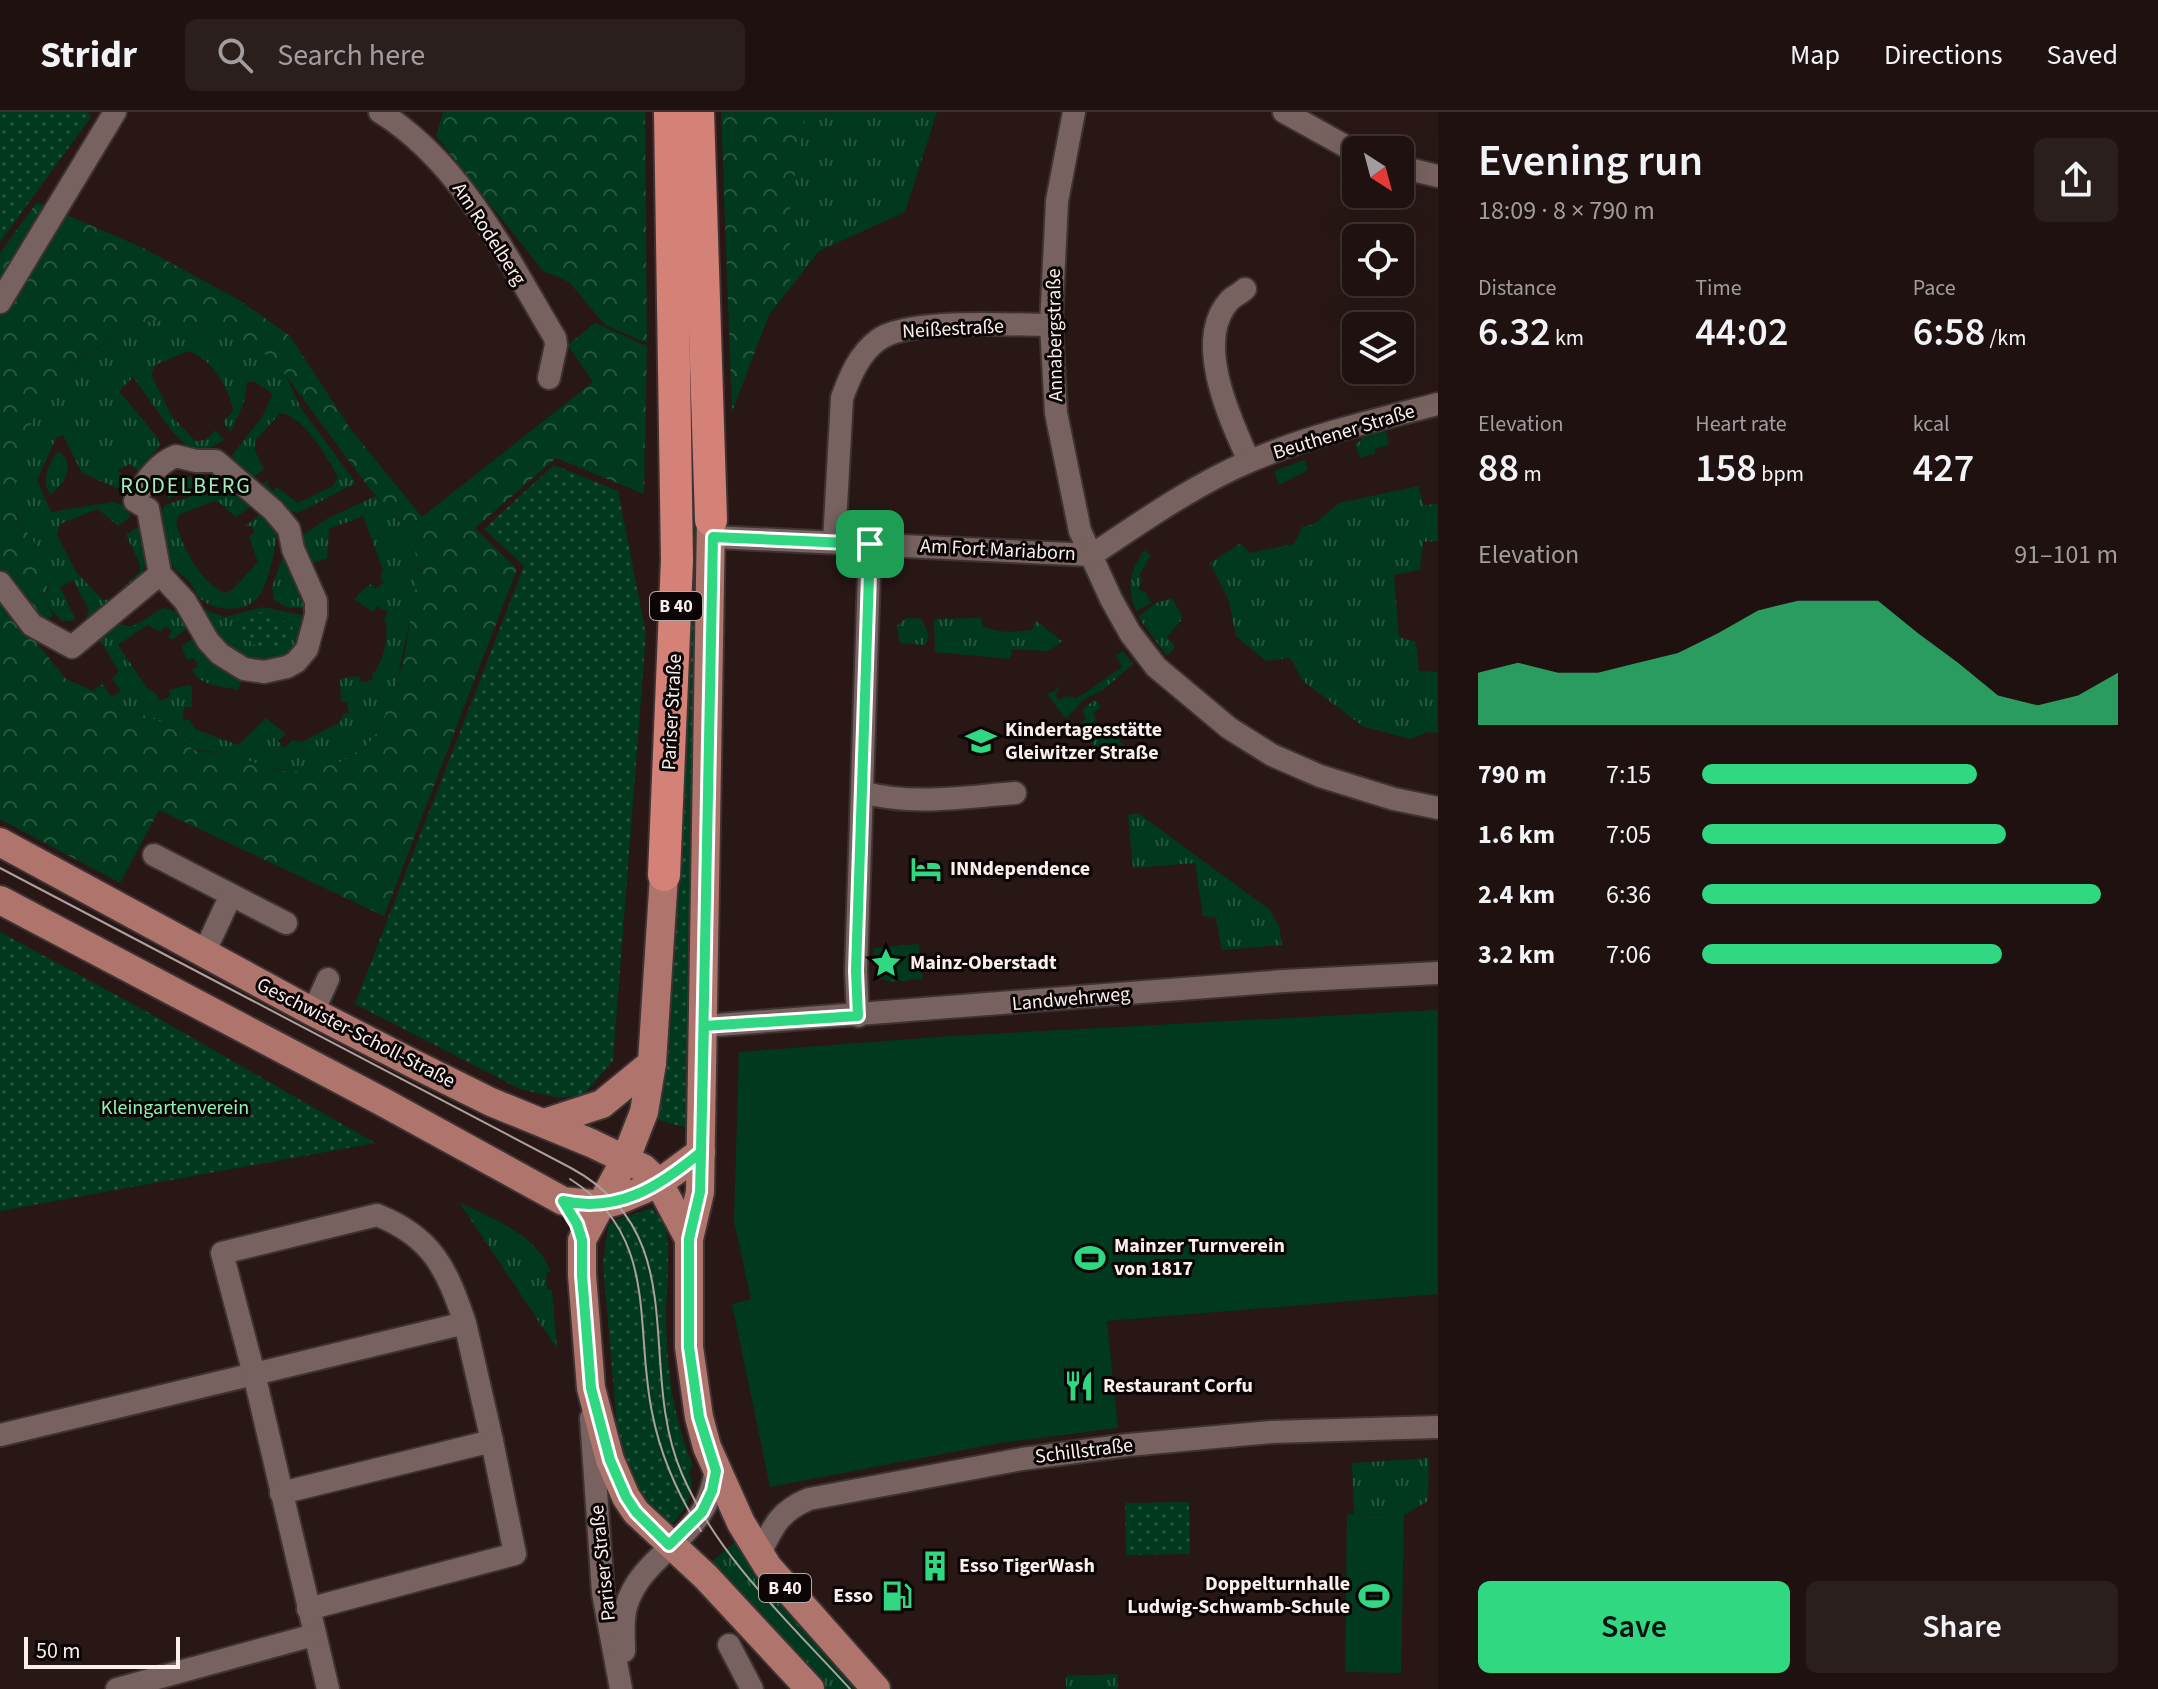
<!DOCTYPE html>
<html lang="en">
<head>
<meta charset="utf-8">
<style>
	:root { --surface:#1e1110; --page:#2b1f1e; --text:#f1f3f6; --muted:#a19d9f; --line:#3c3130; --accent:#31d882 }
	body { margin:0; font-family:"Source Sans 3",sans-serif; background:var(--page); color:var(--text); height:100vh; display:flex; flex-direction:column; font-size:30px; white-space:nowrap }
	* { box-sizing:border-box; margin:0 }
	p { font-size:26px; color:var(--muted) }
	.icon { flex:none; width:44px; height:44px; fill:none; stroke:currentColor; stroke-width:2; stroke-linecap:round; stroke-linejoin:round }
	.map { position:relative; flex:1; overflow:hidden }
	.details { display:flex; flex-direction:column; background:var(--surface); width:720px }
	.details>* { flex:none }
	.needle { width:52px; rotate:144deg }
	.controls { position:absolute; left:1342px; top:24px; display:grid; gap:16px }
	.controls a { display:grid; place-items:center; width:72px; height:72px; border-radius:12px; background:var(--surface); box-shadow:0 8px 32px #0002,0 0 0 2px var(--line); font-size:40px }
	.scale { position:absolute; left:24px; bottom:20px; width:156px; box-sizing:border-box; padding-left:8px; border:4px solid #fbefed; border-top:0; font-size:22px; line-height:28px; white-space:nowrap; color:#fbefed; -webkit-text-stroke:6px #0b0505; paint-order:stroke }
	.pin { position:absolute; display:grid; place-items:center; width:68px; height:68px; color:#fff; margin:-34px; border-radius:16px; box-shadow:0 4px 12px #0006 }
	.round { display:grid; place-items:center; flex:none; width:84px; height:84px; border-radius:12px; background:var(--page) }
	.summary { display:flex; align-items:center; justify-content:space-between; height:136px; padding:0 40px }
	h1 { font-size:44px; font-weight:600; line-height:60px }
	.figures { display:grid; grid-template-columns:repeat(3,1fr); gap:12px; height:136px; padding:8px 40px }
	.figures div { display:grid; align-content:center }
	.figures b { font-size:40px; font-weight:600 }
	.figures small { font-size:22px; font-weight:400 }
	.figures p { font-size:22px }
	.chart { height:224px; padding:16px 40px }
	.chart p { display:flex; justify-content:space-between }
	.chart svg { width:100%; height:144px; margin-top:8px; fill:var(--accent); opacity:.7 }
	.action { display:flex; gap:16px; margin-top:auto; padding:16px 40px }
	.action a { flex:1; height:92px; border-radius:12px; background:var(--accent); color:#111; font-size:32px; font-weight:600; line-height:92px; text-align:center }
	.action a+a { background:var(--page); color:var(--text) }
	ul { padding:0 40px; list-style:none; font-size:26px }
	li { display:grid; grid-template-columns:128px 96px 1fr; align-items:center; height:60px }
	li i { height:20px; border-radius:10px; background:var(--accent) }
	header { display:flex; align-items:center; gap:48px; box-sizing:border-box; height:112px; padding:0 40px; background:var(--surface); border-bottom:2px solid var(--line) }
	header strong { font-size:38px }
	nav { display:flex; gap:44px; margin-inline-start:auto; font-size:28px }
	.search { width:560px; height:72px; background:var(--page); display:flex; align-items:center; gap:20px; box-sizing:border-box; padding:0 28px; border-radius:12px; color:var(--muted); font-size:30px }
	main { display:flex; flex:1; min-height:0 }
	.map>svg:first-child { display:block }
	.grass { fill:url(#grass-tufts) }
	.forest { fill:url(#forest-crowns); fill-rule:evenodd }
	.park { fill:url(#park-dots) }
	.pitch { fill:#00391d }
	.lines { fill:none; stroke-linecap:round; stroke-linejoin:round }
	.minor-casing { stroke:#3f3232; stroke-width:26 }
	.major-casing { stroke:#3f3232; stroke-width:32 }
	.highway-casing { stroke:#3f3232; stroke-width:36 }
	.minor { stroke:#77625f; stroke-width:22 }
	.major { stroke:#af756d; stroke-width:28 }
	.highway { stroke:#d48177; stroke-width:32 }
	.tram { stroke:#ad9f9d; stroke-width:2 }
	.route-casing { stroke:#fff; stroke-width:16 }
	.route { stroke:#31d882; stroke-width:10 }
	.labels { text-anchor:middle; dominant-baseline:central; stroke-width:6; stroke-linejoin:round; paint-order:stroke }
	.shield { fill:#0b0505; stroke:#b3a9a7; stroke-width:2 }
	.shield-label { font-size:18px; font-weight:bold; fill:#fbefed }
	.street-label { font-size:20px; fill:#fbefed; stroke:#0b0505 }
	.poi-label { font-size:20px; font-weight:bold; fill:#fbefed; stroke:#0b0505; text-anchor:start }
	.park-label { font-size:20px; fill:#8ff2b3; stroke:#0b0505 }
	.neighbourhood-label { font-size:22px; letter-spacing:2px; fill:#a3edbc; stroke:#0b0505 }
</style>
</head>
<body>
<header>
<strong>Stridr</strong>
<div class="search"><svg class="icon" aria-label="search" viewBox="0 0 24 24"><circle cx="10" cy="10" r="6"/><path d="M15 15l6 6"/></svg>Search here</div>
<nav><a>Map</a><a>Directions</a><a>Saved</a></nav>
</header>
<main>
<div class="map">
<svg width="1438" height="1577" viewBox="0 0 1438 1577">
	<defs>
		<pattern id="grass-tufts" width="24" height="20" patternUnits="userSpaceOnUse" patternTransform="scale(2)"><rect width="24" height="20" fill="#00391d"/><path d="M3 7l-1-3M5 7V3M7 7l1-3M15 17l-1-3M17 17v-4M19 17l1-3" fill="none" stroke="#26563e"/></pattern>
		<pattern id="forest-crowns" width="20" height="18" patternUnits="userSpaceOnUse" patternTransform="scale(2)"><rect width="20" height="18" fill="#00391d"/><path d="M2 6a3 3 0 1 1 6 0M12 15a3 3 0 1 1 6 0" fill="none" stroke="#26563e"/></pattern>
		<pattern id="park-dots" width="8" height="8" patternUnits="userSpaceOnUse" patternTransform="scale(2)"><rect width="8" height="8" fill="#00391d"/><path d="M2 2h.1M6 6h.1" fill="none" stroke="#26563e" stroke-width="1.8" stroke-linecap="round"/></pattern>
	</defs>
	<rect width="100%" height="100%" fill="#281715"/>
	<!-- grass -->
	<g class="grass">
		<polygon points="806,0 937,0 905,100 819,139 790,176 790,93"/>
		<path d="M153 208C196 211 252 219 280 255 291 270 294 285 303 299L356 371 298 401 287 398 259 375 269 367 267 373 273 379 277 375 298 391 333 374 338 365C328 346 302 302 280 301L255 329V339L264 357 250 368 230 349V346L262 305 273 282 255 270H247L244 290 231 320 223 310 233 299C230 276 211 246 188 239L155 253 151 262 171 303 195 329 205 328 216 318 224 328 203 340 190 338 172 319 133 265 119 279 158 326 160 334 138 359 130 352 117 358 129 370 126 374 117 376 82 361 63 323 56 326 37 368 51 400 113 390 122 393 131 404 118 414 98 397 60 412 57 423 76 460 103 488 112 487 140 459V452L126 423 139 414C168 461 116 485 84 511L89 498 73 468 60 475 75 506 73 509H62L43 490 49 475C45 461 42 446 36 434 32 425 23 417 19 408 16 401 16 391 15 384 5 309 86 228 153 208Z"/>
		<polygon points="1386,319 1389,333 1375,337 1375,341 1360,346 1355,332 1362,328 1361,325"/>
		<path d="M58 339C77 352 65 370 51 383 40 370 49 352 58 339Z"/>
		<polygon points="1304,348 1308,358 1279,373 1274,359"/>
		<polygon points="181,365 217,365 218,366 167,387 172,372"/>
		<path d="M224 373 253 393 236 405 221 392 214 389 179 403 176 411C182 434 201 472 225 481L232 478 258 450 249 424 255 421 251 414H245L263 401 277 418C276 435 269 470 259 484 246 502 210 500 197 483 194 480 194 475 191 472 187 465 178 462 173 455 164 441 163 416 160 400L165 393Z"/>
		<polygon points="1418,374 1424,394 1438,391 1438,429 1423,430 1420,458 1394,463 1399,525 1416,530 1419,559 1438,560 1438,621 1428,620 1411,627 1364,615 1303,569 1290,546 1266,549 1236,524 1229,489 1210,451 1241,431 1249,441 1294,432 1302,415 1314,412 1339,391"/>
		<path d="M376 384C391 400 408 416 415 437 424 465 413 494 407 521 400 553 396 585 381 615 374 630 356 643 341 650 281 677 248 638 193 638L169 613 123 595 93 578 103 572 112 585 121 579 112 566 119 560 99 526 116 508C134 525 146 502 164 496L179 500 189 515 172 528 168 525 172 519 165 514 161 520 147 513 118 533 147 576 157 582 159 589 170 585 169 578 189 573 192 575V595H184L183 607 190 608 195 617 238 633 266 606 286 622 278 629 284 636 293 628 302 630 340 610 343 602 349 601 347 590H341L340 567 359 564 361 570 373 568 372 562C383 555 391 518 384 507L388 500 376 494 373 500 355 488 358 482 371 472 375 477 384 470 380 465 383 458 363 404 329 417 327 446 308 453 301 424 330 405Z"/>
		<path d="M1144 438 1151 443 1139 464 1142 466 1139 477 1146 481 1151 491 1136 499C1126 475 1130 460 1144 438Z"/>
		<polygon points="284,441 297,458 307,497 286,495 274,488 272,475"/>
		<polygon points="1172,486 1183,506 1167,525 1174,533 1174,537 1167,544 1138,505 1156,491"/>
		<path d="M198 495 224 505 263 495 307 504 302 531C279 550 252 556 227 537 215 528 206 507 198 495Z"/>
		<polygon points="906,506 922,507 929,524 925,533 900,531 897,514"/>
		<path d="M981 506 983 514C997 522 1016 520 1032 518L1036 509 1062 529 1049 539 1012 537 1010 547 935 540 934 507Z"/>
		<path d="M196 524 244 564 238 578C222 574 198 574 192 557L198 554 194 546 187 548 182 535Z"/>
		<polygon points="1123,539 1133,552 1103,578 1084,587 1068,605 1064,605 1048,583 1049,580 1054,580 1061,573 1055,584 1060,588 1067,584 1076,586 1082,583 1122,555 1116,543"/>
		<polygon points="1094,588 1101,594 1093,602 1096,607 1093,611 1105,622 1109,619 1124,633 1110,647 1075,616 1086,606 1082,598"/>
		<polygon points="1138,701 1270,798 1279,814 1282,833 1222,838 1216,806 1203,804 1195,751 1133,756 1128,703"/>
		<path d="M919 832 923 867C887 869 874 879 873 836Z"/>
		<path d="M459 1090C494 1108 536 1121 551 1160L546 1161 547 1178H552L557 1237Z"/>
		<polygon points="1429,1346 1428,1389 1404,1403 1354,1402 1352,1351"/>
		<polygon points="736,1429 861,1577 824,1577 709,1452"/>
		<polygon points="1118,1562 1118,1577 1066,1577 1066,1564"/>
	</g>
	<!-- forest -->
	<g class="forest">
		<polygon points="443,0 645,0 647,231 605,213 569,170 543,159 436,24"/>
		<polygon points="721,0 806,0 790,93 790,176 769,203 732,300"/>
		<path d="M37 90 143 136 239 188 290 224 352 319 422 405 593 270 568 233 595 211 647 234 644 382 556 346 475 416 517 457 384 804 159 698 120 771 0 707V141ZM153 208C199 211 244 221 278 253L370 377 401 411 414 435 419 457 403 551 380 617 365 635 341 650 309 659H282L225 642 193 638 169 613 123 595 103 583 66 567 33 526 53 502 43 490C54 463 44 446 29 423 25 418 20 412 18 407 16 402 17 395 16 389 6 311 81 229 153 208Z"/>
	</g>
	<!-- park -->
	<g class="park">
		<polygon points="0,0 87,0 91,5 0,130"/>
		<polygon points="689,153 700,458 690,1017 655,1007"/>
		<polygon points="554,353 618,379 646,522 613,949 583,983 559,986 520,977 355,892 524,454 484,417"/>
		<path d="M261 500 291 512 295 521 289 533C270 542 251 536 241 519L245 506Z"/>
		<polygon points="0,820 151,902 375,1031 0,1099"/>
		<path d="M653 1096 656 1102 661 1100C674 1133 665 1174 666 1210 667 1258 674 1309 693 1354L689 1360C697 1383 685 1397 671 1414L662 1405 657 1407 635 1375 618 1327 603 1151 608 1114 614 1108Z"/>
		<polygon points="1189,1390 1190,1442 1126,1443 1125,1391"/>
	</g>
	<!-- pitch -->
	<g class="pitch">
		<polygon points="1438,898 1438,1182 1107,1209 1118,1316 1000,1331 770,1375 732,1192 751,1187 734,1109 739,940 951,924"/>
		<polygon points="1347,1402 1404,1403 1401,1561 1345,1560"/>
	</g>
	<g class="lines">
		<!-- minor casing -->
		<g class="minor-casing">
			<g id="minor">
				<path d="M380 0C462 51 507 146 555 226L556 233 549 266"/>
				<polyline points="1074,0 1057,89 1051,213 1056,301 1080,419 1111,487 1130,521 1156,555 1229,616 1272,643 1320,664 1394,687 1438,696"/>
				<polyline points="1284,0 1356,40"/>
				<polyline points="1400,55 1438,64"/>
				<path d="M1245 177C1241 181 1234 184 1230 188 1192 228 1231 309 1249 349"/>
				<polyline points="0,190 115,0"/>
				<polyline points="713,425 1092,443"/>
				<path d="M834 430 842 286C850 264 859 242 878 228 907 206 1011 213 1051 213"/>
				<path d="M1092 443C1143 409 1194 373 1250 349 1311 323 1375 308 1438 292"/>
				<path d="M0 471 32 513 72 535 160 462 185 489 208 529 220 542 244 557 264 560 287 555 296 550 307 537 316 503V489L293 437 289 417 273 398 216 349H196L176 344C156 352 144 370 135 389L148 397 160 462"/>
				<path d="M862 680C912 694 965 685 1015 681"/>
				<polyline points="154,743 286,811"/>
				<polyline points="204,841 231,783"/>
				<polyline points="313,900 328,867"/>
				<polyline points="858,904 856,859 870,432"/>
				<polyline points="704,914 1284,869 1438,861"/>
				<polyline points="591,1306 603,1481 621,1577"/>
				<polyline points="0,1323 254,1262 328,1577"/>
				<path d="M281 1381 492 1329 465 1211 254 1262 222 1141 377 1103C433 1125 447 1158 465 1211"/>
				<path d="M760 1441C774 1413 780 1399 809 1387L1022 1347 1128 1333 1271 1320 1438 1315"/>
				<polyline points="308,1497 515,1442 492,1329"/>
				<polyline points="729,1533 752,1577"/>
				<path d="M624 1539C624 1525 622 1509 626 1495 638 1452 682 1433 702 1399 710 1387 713 1372 716 1359"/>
				<polyline points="117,1577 314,1523"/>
			</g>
		</g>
		<!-- major casing -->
		<g class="major-casing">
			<g id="major">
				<polyline points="711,408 700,1080 689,1127 689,1235 699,1305 707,1335 741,1411 768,1455 876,1577"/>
				<polyline points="0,730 313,900 412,951 491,990 591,1031 643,1056 659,1071 689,1127"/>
				<polyline points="664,763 652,951 644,1000 626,1046 582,1128 582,1163 591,1276 610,1348 626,1385 636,1400 706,1465 810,1577"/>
				<polyline points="0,788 383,990 563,1089 602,1093 617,1089 659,1071 701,1040"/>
				<polyline points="544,1011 602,992 652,951"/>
			</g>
		</g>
		<!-- highway casing -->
		<g class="highway-casing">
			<g id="highway">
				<polyline points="698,0 711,408"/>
				<polyline points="664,763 677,448 670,0"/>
			</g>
		</g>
		<!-- minor -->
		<use href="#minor" class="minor"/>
		<!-- major -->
		<use href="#major" class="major"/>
		<!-- highway -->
		<use href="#highway" class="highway"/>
		<!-- tram -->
		<g class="tram">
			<path d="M0 756 571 1056C696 1124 635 1253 682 1362 718 1446 790 1511 850 1577"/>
			<path d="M570 1067C660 1124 634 1214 652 1300 660 1342 678 1383 701 1419"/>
		</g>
	</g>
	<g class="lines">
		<!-- route casing -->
		<g class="route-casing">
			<path id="route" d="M870 432 856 859 858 904 704 914 701 1040C659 1075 618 1101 563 1089L577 1112 582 1128V1163L591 1276 610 1348 626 1385 636 1400 669 1433 702 1400 712 1379 716 1359 699 1305 689 1235V1127L700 1080 701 1040 713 425 870 432"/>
		</g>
		<!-- route -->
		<use href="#route" class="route"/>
	</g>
	<!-- icons -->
	<defs>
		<g id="school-bare" transform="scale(2.4)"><path d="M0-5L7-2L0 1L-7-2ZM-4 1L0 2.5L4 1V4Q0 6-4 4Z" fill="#31d882" stroke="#0b0505" stroke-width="2.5" paint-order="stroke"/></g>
		<g id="hotel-bare" transform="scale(2.4)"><path d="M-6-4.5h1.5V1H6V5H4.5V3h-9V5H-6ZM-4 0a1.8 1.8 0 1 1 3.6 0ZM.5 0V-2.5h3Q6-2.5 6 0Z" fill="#31d882" stroke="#0b0505" stroke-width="2.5" paint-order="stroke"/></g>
		<g id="sight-bare" transform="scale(2.4)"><path d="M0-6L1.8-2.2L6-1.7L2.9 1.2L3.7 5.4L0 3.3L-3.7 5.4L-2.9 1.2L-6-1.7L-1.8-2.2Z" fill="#31d882" stroke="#0b0505" stroke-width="2.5" paint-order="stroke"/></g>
		<g id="stadium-bare" transform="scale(2.4)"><path d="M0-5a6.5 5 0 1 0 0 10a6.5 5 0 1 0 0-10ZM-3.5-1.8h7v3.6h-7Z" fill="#31d882" stroke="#0b0505" stroke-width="2.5" paint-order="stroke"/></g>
		<g id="restaurant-bare" transform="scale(2.4)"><path d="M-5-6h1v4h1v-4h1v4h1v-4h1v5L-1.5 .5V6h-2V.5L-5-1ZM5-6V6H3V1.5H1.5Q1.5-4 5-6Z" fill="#31d882" stroke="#0b0505" stroke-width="2.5" paint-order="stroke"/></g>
		<g id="building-bare" transform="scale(2.4)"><path d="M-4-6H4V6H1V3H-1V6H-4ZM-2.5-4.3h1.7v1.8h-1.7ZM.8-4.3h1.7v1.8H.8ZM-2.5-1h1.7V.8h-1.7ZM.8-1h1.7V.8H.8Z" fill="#31d882" stroke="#0b0505" stroke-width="2.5" paint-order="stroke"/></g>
		<g id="fuel-bare" transform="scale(2.4)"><path d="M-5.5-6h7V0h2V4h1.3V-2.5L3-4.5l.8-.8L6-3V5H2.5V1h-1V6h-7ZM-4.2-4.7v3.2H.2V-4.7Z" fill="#31d882" stroke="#0b0505" stroke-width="2.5" paint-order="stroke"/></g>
	</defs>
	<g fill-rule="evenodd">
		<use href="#school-bare" x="981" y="629"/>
		<use href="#hotel-bare" x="926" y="757"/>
		<use href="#sight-bare" x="886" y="851"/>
		<use href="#stadium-bare" x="1090" y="1146"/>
		<use href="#restaurant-bare" x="1079" y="1274"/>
		<use href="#building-bare" x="935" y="1454"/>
		<use href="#fuel-bare" x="897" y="1484"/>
		<use href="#stadium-bare" x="1374" y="1484"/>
	</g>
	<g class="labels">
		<!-- shield labels -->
		<g class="shield">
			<rect x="650" y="480" width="52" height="28" rx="6"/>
			<rect x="759" y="1462" width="52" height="28" rx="6"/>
		</g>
		<g class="shield-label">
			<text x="676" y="494">B 40</text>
			<text x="785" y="1476">B 40</text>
		</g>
		<!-- street labels -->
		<g class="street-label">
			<text transform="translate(489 122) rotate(57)">Am Rodelberg</text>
			<text transform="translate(953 217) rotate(-3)">Neißestraße</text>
			<text transform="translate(1055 223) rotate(-91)">Annabergstraße</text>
			<text transform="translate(1344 320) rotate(-17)">Beuthener Straße</text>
			<text transform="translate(998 438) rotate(3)">Am Fort Mariaborn</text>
			<text transform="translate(672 600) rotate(-87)">Pariser Straße</text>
			<text transform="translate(1071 887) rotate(-5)">Landwehrweg</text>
			<text transform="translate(356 921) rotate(27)">Geschwister-Scholl-Straße</text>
			<text transform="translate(1084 1339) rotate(-7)">Schillstraße</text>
			<text transform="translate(603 1451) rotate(-96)">Pariser Straße</text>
		</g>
		<!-- poi labels -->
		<g class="poi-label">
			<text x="1005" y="618">Kindertagesstätte<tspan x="1005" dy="23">Gleiwitzer Straße</tspan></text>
			<text x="950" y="757">INNdependence</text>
			<text x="910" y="851">Mainz-Oberstadt</text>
			<text x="1114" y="1134">Mainzer Turnverein<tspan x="1114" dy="23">von 1817</tspan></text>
			<text x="1103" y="1274">Restaurant Corfu</text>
			<text x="959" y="1454">Esso TigerWash</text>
			<text x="1350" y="1472" text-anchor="end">Doppelturnhalle<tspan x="1350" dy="23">Ludwig-Schwamb-Schule</tspan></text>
			<text x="873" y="1484" text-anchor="end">Esso</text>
		</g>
		<!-- park labels -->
		<g class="park-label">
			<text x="175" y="996">Kleingartenverein</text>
		</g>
		<!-- neighbourhood labels -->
		<g class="neighbourhood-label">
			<text x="186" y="374">RODELBERG</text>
		</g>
	</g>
</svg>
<div class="controls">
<a><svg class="needle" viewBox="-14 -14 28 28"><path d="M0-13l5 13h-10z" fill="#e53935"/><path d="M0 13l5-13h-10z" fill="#a19d9f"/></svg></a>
<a><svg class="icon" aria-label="locate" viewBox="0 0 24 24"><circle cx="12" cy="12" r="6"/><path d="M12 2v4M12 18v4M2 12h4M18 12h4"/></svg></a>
<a><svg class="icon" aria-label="layers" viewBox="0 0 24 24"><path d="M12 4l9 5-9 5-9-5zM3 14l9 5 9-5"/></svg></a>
</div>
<div class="scale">50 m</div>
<div class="pin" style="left:870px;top:432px;background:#1e9e55"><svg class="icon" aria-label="arrive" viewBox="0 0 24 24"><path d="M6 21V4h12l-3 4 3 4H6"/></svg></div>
</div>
<section class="details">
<div class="summary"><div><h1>Evening run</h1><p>18:09 · 8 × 790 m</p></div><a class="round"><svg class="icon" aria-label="share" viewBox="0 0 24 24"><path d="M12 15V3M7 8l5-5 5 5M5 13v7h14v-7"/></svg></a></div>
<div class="figures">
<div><p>Distance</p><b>6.32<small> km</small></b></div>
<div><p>Time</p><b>44:02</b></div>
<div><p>Pace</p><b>6:58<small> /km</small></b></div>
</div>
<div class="figures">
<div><p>Elevation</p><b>88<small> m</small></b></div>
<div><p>Heart rate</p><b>158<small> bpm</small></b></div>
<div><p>kcal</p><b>427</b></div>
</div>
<div class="chart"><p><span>Elevation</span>91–101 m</p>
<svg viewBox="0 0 160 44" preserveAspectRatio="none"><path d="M0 44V28L10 25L20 28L30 28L40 25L50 22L60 16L70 9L80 6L90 6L100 6L110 16L120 25L130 35L140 38L150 35L160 28V44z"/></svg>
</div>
<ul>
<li><b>790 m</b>7:15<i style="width:66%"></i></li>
<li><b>1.6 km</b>7:05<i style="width:73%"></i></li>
<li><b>2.4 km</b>6:36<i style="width:96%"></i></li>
<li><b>3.2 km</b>7:06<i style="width:72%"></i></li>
</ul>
<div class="action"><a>Save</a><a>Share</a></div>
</section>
</main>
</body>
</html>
